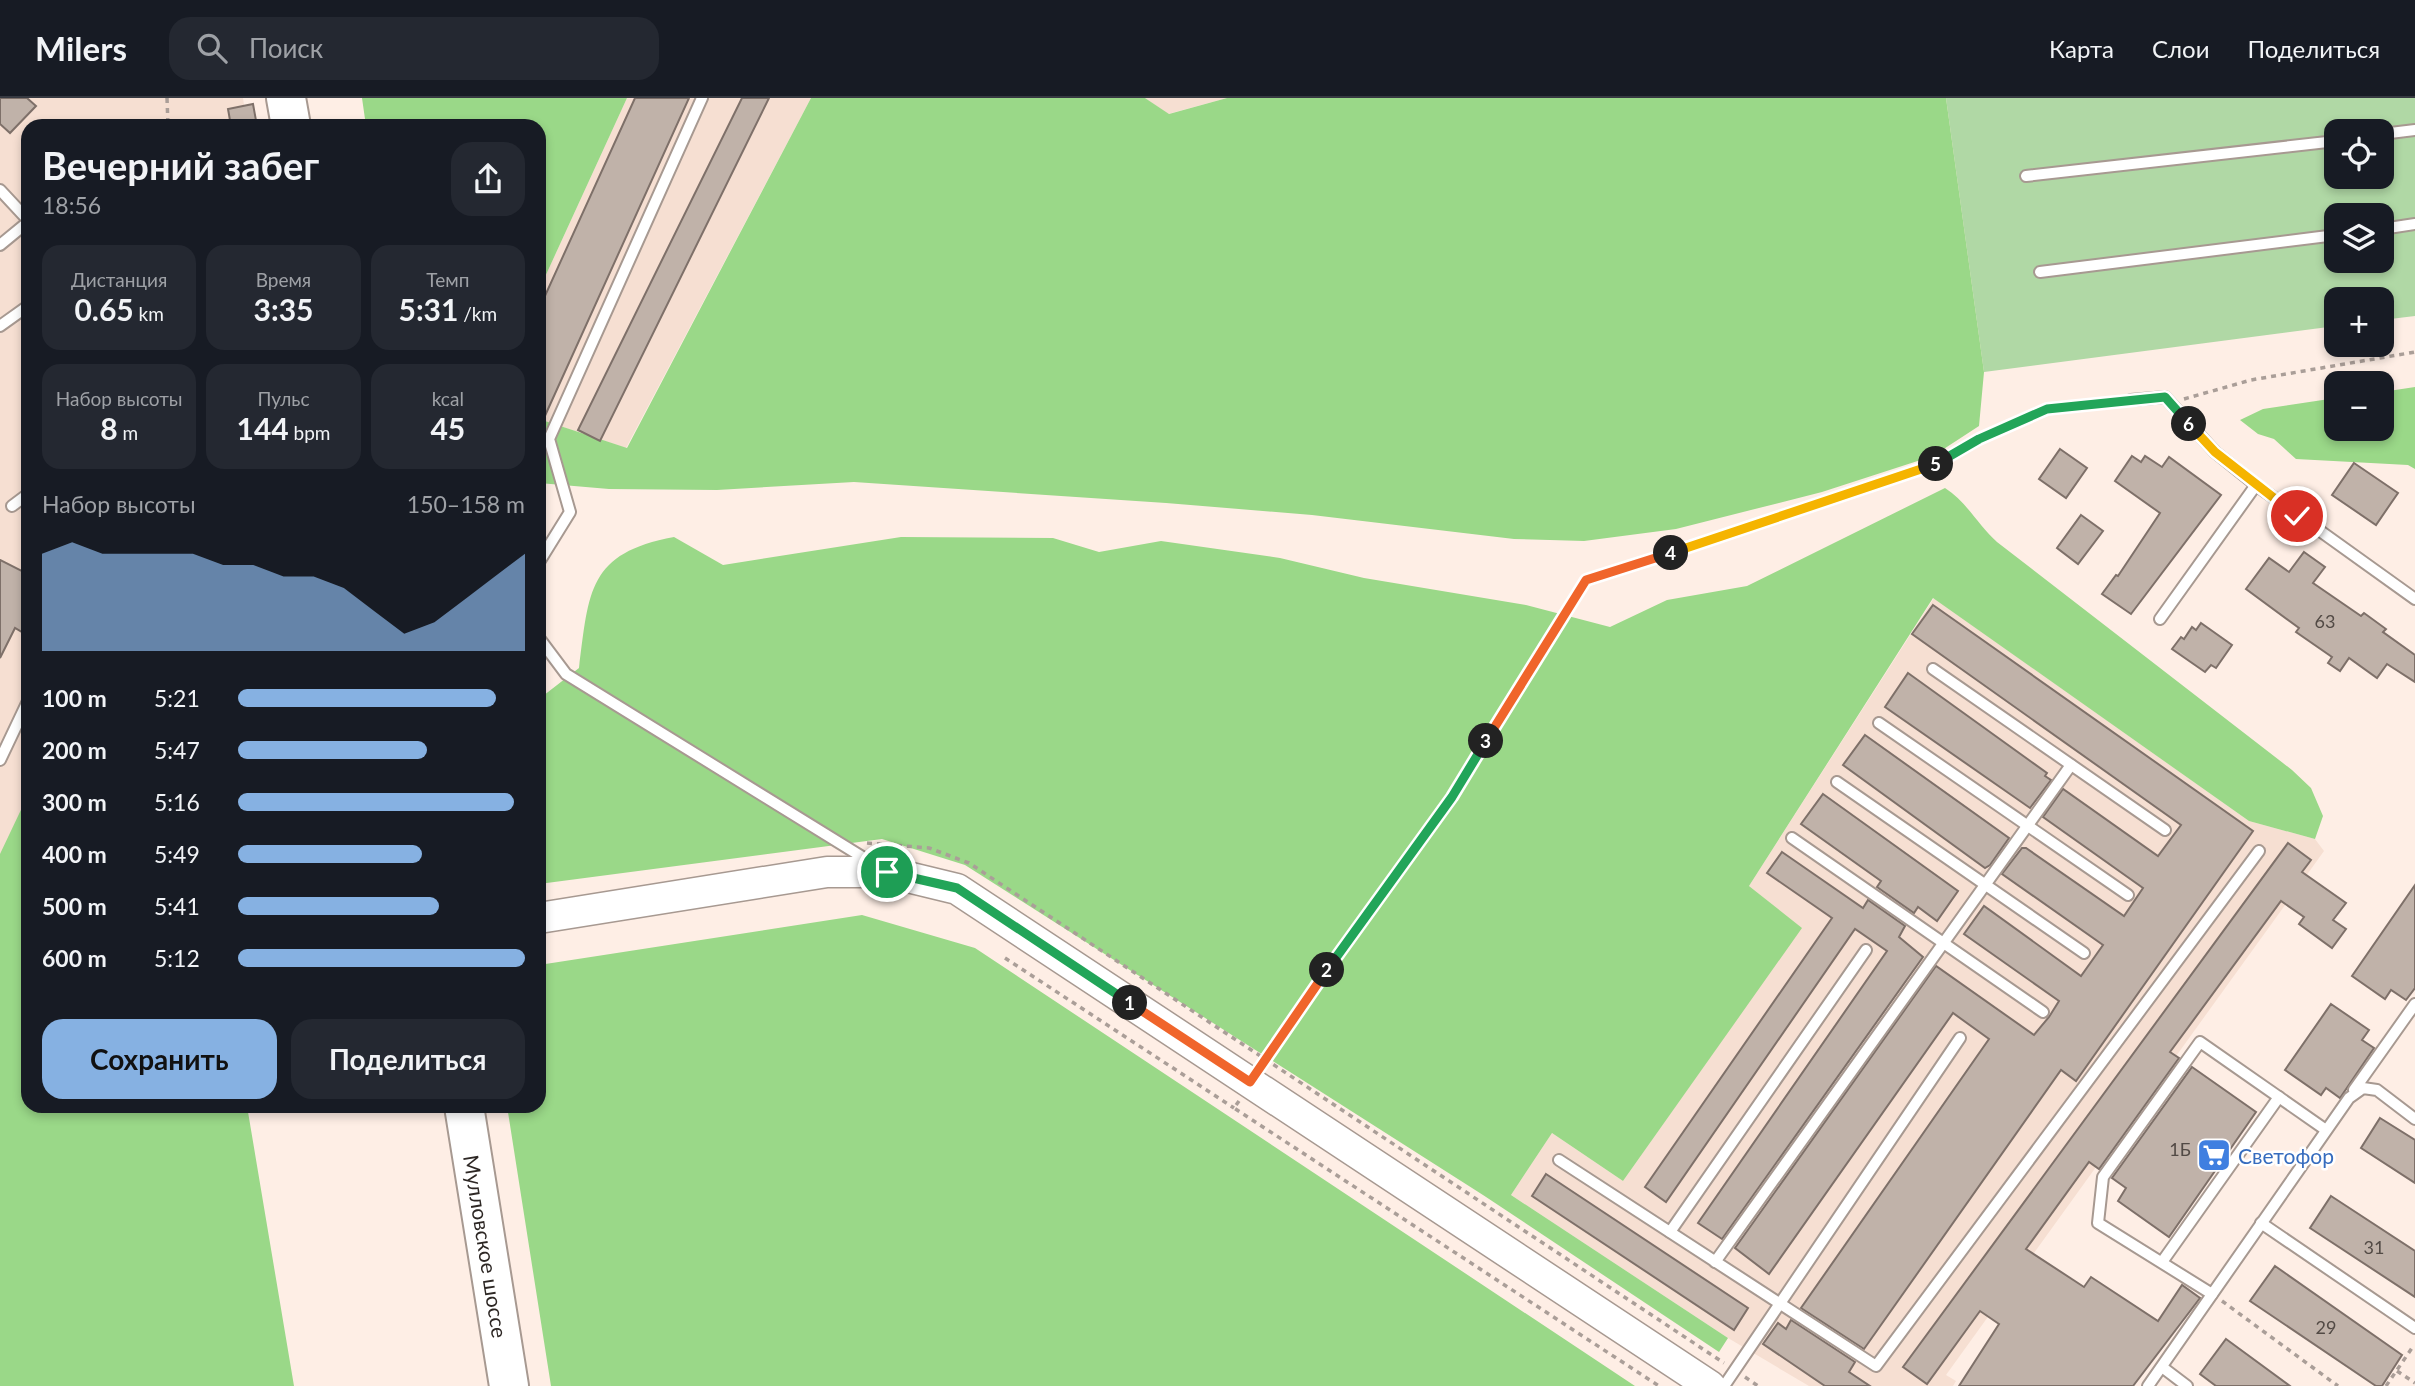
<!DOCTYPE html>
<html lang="ru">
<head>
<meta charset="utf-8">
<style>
	:root { --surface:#171b24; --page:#242831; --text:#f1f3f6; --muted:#9ea1a6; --line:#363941; --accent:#86b1e2 }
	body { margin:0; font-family:Lato,sans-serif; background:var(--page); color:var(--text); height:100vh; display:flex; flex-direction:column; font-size:26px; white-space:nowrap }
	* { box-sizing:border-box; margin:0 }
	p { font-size:23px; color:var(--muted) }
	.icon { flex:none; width:38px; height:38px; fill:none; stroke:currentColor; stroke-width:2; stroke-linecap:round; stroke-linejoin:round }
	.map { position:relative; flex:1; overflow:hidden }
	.side { position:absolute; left:21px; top:21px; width:525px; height:994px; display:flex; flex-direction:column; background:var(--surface); border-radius:21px; box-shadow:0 4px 10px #0003 }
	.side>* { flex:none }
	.controls { position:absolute; left:2324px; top:21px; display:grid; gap:14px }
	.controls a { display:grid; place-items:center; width:70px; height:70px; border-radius:14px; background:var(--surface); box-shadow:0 4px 10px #0003; font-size:35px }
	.pin { position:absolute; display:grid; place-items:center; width:60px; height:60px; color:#fff; margin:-30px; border:4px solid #fff; border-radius:50%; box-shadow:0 2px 7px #0007 }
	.km { position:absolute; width:35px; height:35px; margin:-18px; border-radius:50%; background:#222; color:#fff; font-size:19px; line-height:35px; text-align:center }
	.round { display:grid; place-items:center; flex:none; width:74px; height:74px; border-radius:21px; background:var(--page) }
	.overview { display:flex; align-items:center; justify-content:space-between; height:119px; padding:0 21px }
	h1 { font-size:38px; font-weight:700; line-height:52px }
	.stats { display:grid; grid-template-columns:repeat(3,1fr); gap:10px; height:119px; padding:7px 21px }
	.stats div { display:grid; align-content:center; border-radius:18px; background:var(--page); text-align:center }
	.stats b { font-size:30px; font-weight:700 }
	.stats small { font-size:19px; font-weight:400 }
	.stats p { font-size:19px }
	.chart { height:196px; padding:14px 21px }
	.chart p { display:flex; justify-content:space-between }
	.chart svg { width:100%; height:126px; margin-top:7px; fill:var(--accent); opacity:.7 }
	.button { display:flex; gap:14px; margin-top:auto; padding:14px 21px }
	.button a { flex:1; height:80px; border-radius:21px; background:var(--accent); color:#111; font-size:28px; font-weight:700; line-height:80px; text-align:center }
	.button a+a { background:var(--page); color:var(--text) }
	ul { padding:0 21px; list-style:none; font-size:23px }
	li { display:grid; grid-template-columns:112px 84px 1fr; align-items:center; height:52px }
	li i { height:18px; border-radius:9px; background:var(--accent) }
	header { display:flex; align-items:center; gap:42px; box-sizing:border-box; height:98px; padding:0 35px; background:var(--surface); border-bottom:2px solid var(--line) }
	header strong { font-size:33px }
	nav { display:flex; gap:38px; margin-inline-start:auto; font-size:24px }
	.search { width:490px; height:63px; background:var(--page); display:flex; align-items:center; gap:18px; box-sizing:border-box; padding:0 24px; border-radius:21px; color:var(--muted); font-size:26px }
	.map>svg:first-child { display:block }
	.built { fill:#f6dfd2 }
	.green { fill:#b0d8a5; fill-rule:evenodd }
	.forest { fill:#9ad888 }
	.building { fill:#c0b2a9; stroke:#7e7069; stroke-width:2 }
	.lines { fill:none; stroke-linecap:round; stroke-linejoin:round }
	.lane-casing { stroke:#a79991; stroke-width:14 }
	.secondary-casing { stroke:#a79991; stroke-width:33 }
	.highway-casing { stroke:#a79991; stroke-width:42 }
	.path { stroke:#aa9e98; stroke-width:3.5; stroke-dasharray:5 5; stroke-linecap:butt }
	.lane { stroke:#fff; stroke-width:10 }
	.secondary { stroke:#fff; stroke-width:30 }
	.highway { stroke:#fff; stroke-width:38 }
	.split-1-casing { stroke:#fff; stroke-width:14 }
	.split-2-casing { stroke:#fff; stroke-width:14 }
	.split-3-casing { stroke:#fff; stroke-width:14 }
	.split-4-casing { stroke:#fff; stroke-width:14 }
	.split-5-casing { stroke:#fff; stroke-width:14 }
	.split-6-casing { stroke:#fff; stroke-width:14 }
	.split-7-casing { stroke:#fff; stroke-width:14 }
	.split-1 { stroke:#22a559; stroke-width:9 }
	.split-2 { stroke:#f0652b; stroke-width:9 }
	.split-3 { stroke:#22a559; stroke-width:9 }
	.split-4 { stroke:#f0652b; stroke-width:9 }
	.split-5 { stroke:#f5b400; stroke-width:9 }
	.split-6 { stroke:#22a559; stroke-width:9 }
	.split-7 { stroke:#f5b400; stroke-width:9 }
	.labels { text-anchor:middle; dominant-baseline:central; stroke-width:5; stroke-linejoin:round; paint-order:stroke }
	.number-label { font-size:18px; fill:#524a45 }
	.shop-label { font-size:21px; fill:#366cbe; stroke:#fff; text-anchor:start }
	.street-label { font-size:21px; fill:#2d2724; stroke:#fff }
</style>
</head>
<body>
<header>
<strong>Milers</strong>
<div class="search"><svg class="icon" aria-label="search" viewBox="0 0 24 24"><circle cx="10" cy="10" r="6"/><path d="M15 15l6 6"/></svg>Поиск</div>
<nav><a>Карта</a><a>Слои</a><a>Поделиться</a></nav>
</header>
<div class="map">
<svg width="2415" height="1288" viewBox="0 0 2415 1288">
	<rect width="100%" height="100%" fill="#feeee5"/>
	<!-- built -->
	<g class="built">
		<polygon points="0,0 243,0 247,28 28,28 28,738 0,794"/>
		<polygon points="627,0 811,0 626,350 539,321 539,192"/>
		<polygon points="1145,0 1227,0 1168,16"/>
		<polygon points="1934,500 2249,723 2315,741 2324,753 1946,1277 1956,1283 1953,1288 1809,1288 1728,1240 1511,1097 1552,1035 1623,1083 1801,830 1749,788"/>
	</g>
	<!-- green -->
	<path class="green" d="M1946 0H2415V218L2382 222V201H2336V228L1984 274ZM2336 33H2382V79H2336ZM2336 117H2382V163H2336Z"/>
	<!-- forest -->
	<g class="forest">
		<polygon points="362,0 627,0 539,192 539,28 366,28"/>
		<polygon points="811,0 1145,0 1169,16 1227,0 1946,0 1984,274 1979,328 1933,358 1822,394 1676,431 1584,443 1514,441 1312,417 1166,405 854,384 717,392 609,391 539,385 539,321 627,350"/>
		<polygon points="2415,289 2415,371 2408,367 2296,361 2274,341 2258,336 2240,322 2263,311 2336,300 2336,331 2382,331 2382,294"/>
		<path d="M1945 390C1966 403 1978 427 1997 444L2292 672 2311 690 2323 718 2315 741 2249 723 1933 500 1749 788 1802 830 1623 1083 1552 1035 1511 1097 1728 1240 1719 1254 1483 1097 965 767 882 741 539 786V601L579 570C589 493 588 455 674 439L723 467 901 439 1053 440 1099 454 1161 443 1280 460 1364 480 1526 507 1610 529 1667 502 1747 488Z"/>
		<polygon points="28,697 28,1008 247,1008 294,1288 0,1288 0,756"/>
		<polygon points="862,817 975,850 1635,1288 551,1288 507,1008 539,1008 539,867"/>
	</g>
	<!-- building -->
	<g class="building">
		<polygon points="0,0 27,0 36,8 10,35 0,26"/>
		<polygon points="635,0 689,0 539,331 539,211"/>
		<polygon points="742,0 769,0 600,343 578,332"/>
		<polygon points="253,6 257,28 231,28 228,11"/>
		<polygon points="2060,351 2087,370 2066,400 2039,381"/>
		<polygon points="2132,358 2141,364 2145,358 2162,369 2169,359 2221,397 2131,516 2102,496 2116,477 2118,478 2160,415 2115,383"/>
		<polygon points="2354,365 2398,395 2376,427 2332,397"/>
		<polygon points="2081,417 2103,433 2078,466 2057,450"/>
		<polygon points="2304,454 2325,469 2313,485 2361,518 2364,515 2386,531 2383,534 2415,557 2415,584 2387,566 2377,580 2349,560 2340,573 2328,565 2332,559 2296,534 2299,530 2246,491 2269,460 2289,474"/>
		<polygon points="0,462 28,476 28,522 22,534 15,530 0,560"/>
		<polygon points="1933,507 2253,733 2076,983 2061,972 1864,1251 1801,1210 1989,941 1953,915 1769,1176 1735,1150 1936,868 2034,937 2049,919 2059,903 1964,836 1984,808 2081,878 2103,847 2002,776 2022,750 2026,750 2124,818 2143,790 2043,719 2063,691 2158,758 2181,727 1912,536"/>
		<polygon points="2201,525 2232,547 2216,570 2211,567 2205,574 2172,551 2181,539 2184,541 2192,529 2196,532"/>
		<polygon points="1908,575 2047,675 2045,678 2051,682 2030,710 1885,609"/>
		<polygon points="1865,637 2009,740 1990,767 1985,770 1843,667"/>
		<polygon points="1823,696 1958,793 1937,823 1918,809 1914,815 1877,789 1881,783 1801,726"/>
		<polygon points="2288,745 2311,762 2302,774 2346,805 2333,822 2346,831 2332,850 2299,826 2304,819 2281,803 2170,954 2179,960 2099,1071 2089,1064 2026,1151 2084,1189 2091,1179 2158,1223 2182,1187 2200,1200 2133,1288 1959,1288 1999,1226 1980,1213 1927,1286 1903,1269"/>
		<polygon points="1782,754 1863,810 1868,802 1905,828 1899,839 1923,859 1722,1141 1698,1125 1887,853 1855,831 1666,1104 1645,1089 1832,820 1767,775"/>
		<polygon points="2415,787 2415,890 2406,902 2391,892 2385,901 2352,878"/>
		<polygon points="2331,906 2369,932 2362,942 2374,950 2340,1000 2326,990 2321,997 2285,972"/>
		<polygon points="2192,969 2256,1014 2169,1139 2118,1103 2126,1090 2112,1080"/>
		<polygon points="2380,1020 2415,1042 2415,1085 2361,1050"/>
		<polygon points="1546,1076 1748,1210 1734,1232 1532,1098"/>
		<polygon points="2331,1098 2415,1153 2415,1199 2310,1130"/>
		<polygon points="2275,1168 2402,1257 2382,1288 2376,1288 2250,1203"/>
		<polygon points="1791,1222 1855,1264 1849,1274 1870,1288 1825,1288 1763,1246 1778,1225 1786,1231"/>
		<polygon points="2226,1241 2290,1288 2216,1288 2200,1276"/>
	</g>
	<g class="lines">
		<!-- lane casing -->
		<g class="lane-casing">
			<g id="lane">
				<polyline points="2382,36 2415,32"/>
				<polyline points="2026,78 2336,43"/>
				<polyline points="0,92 28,122"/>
				<polyline points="2382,131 2415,126"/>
				<polyline points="0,147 28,124"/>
				<polyline points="2040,174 2336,137"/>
				<polyline points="0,228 28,208"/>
				<polyline points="2131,302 2165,299 2215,354 2256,387 2415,501"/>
				<polyline points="12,408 28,396"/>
				<polyline points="539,464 570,414 549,341 702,0"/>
				<polyline points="2160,521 2256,387"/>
				<polyline points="539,540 566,576 872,765"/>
				<polyline points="1933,571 2165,732"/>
				<polyline points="1879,625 2128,797"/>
				<polyline points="0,662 28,603"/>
				<polyline points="1837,684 2084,855"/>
				<polyline points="1792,740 2043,914"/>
				<polyline points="2354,992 2415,906"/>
				<polyline points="1559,1062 1876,1268 2259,753"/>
				<polyline points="2261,1125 2415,1230"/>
				<polyline points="1670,1134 1866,852"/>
				<polyline points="1715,1164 2071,667"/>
				<polyline points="2162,1164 2279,999"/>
				<polyline points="2212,1196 2098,1125 2103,1079 2200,944 2326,1032"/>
				<polyline points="2162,1269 2187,1288"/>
				<polyline points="1724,1288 1960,940"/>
				<polyline points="2148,1288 2349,1000 2363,990 2377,992 2415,1021"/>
			</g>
		</g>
		<!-- secondary casing -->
		<g class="secondary-casing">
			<polyline id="secondary" points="539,820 827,774 887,774 957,791 1710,1288"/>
		</g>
		<!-- highway casing -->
		<g class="highway-casing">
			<g id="highway">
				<polyline points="286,0 291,28"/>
				<path id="s1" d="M464 1008 509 1288"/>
			</g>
		</g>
		<!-- path -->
		<g class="path">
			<polyline points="167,0 168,28"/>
			<polyline points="2184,301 2251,282 2415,254"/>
			<polyline points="867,745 929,750 969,765 1724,1265"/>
			<polyline points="1005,860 1234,1010"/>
			<polyline points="1262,963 1452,699 1586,482 1928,371 1979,341 2047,311 2117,304"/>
			<polyline points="1239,1003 1234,1010 1659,1288"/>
			<polyline points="2222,1203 2338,1288"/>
			<polyline points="2397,1273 2415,1285"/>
			<polyline points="1745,1279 1758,1288"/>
			<polyline points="2386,1288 2412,1250"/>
		</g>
		<!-- lane -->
		<use href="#lane" class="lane"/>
		<!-- secondary -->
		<use href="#secondary" class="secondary"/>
		<!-- highway -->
		<use href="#highway" class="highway"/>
	</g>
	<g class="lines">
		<!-- split-1 casing -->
		<g class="split-1-casing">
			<polyline id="split-1" points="887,774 957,790 1130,905"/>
		</g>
		<!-- split-2 casing -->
		<g class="split-2-casing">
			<polyline id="split-2" points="1130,905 1250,984 1327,872"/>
		</g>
		<!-- split-3 casing -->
		<g class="split-3-casing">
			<polyline id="split-3" points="1327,872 1452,699 1486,643"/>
		</g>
		<!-- split-4 casing -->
		<g class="split-4-casing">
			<polyline id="split-4" points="1486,643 1586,482 1671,455"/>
		</g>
		<!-- split-5 casing -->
		<g class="split-5-casing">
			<polyline id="split-5" points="1671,455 1936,366"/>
		</g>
		<!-- split-6 casing -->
		<g class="split-6-casing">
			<polyline id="split-6" points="1936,366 1979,341 2047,311 2165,299 2189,326"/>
		</g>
		<!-- split-7 casing -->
		<g class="split-7-casing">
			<polyline id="split-7" points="2189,326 2215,354 2297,418"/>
		</g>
		<!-- split-1 -->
		<use href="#split-1" class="split-1"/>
		<!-- split-2 -->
		<use href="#split-2" class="split-2"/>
		<!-- split-3 -->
		<use href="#split-3" class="split-3"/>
		<!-- split-4 -->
		<use href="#split-4" class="split-4"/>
		<!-- split-5 -->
		<use href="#split-5" class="split-5"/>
		<!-- split-6 -->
		<use href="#split-6" class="split-6"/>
		<!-- split-7 -->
		<use href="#split-7" class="split-7"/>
	</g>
	<!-- icons -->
	<defs>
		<g id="supermarket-square" transform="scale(1.75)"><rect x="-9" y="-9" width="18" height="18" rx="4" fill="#3f7fe0" stroke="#fff"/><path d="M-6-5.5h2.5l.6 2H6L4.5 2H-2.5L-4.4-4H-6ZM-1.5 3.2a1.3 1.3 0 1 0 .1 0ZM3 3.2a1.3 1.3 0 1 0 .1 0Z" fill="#fff"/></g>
	</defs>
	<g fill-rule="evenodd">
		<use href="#supermarket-square" x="2214" y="1057"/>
	</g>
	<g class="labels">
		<!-- number labels -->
		<g class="number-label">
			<text x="2325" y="523">63</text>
			<text x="2180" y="1051">1Б</text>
			<text x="2374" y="1149">31</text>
			<text x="2326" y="1229">29</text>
		</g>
		<!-- shop labels -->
		<g class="shop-label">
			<text x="2238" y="1057">Светофор</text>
		</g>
		<!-- street labels -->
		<g class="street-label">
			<text stroke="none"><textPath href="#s1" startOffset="142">Мулловское шоссе</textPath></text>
		</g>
	</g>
</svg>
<div class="controls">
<a><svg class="icon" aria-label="locate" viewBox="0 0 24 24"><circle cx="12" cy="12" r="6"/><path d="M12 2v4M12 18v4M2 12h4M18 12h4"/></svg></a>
<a><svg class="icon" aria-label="layers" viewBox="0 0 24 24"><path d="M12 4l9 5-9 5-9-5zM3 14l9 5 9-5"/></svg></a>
<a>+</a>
<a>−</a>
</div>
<div class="pin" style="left:887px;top:774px;background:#1e9e55"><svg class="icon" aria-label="arrive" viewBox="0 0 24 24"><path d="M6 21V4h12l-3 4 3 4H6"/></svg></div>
<div class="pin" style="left:2297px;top:418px;background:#d93025"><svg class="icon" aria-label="check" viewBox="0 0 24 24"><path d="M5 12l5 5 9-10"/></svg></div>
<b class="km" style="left:1130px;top:905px">1</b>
<b class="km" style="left:1327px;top:872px">2</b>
<b class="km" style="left:1486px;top:643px">3</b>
<b class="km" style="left:1671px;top:455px">4</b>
<b class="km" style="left:1936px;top:366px">5</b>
<b class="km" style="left:2189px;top:326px">6</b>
<section class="side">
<div class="overview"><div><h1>Вечерний забег</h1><p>18:56</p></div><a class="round"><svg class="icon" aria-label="share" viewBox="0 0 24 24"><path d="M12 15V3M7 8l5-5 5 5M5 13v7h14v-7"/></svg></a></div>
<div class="stats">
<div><p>Дистанция</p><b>0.65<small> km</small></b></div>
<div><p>Время</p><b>3:35</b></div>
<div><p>Темп</p><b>5:31<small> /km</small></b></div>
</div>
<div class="stats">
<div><p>Набор высоты</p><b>8<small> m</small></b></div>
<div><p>Пульс</p><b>144<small> bpm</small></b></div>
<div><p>kcal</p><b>45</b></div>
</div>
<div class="chart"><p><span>Набор высоты</span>150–158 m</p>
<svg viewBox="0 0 160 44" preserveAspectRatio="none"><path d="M0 44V10L10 6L20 10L30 10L40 10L50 10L60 14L70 14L80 18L90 18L100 22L110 30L120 38L130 34L140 26L150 18L160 10V44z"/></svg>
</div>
<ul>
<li><b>100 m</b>5:21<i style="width:90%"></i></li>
<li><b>200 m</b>5:47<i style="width:66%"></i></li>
<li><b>300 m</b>5:16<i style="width:96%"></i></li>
<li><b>400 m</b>5:49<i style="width:64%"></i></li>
<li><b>500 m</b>5:41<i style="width:70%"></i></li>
<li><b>600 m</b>5:12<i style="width:100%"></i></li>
</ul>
<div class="button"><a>Сохранить</a><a>Поделиться</a></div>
</section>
</div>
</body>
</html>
